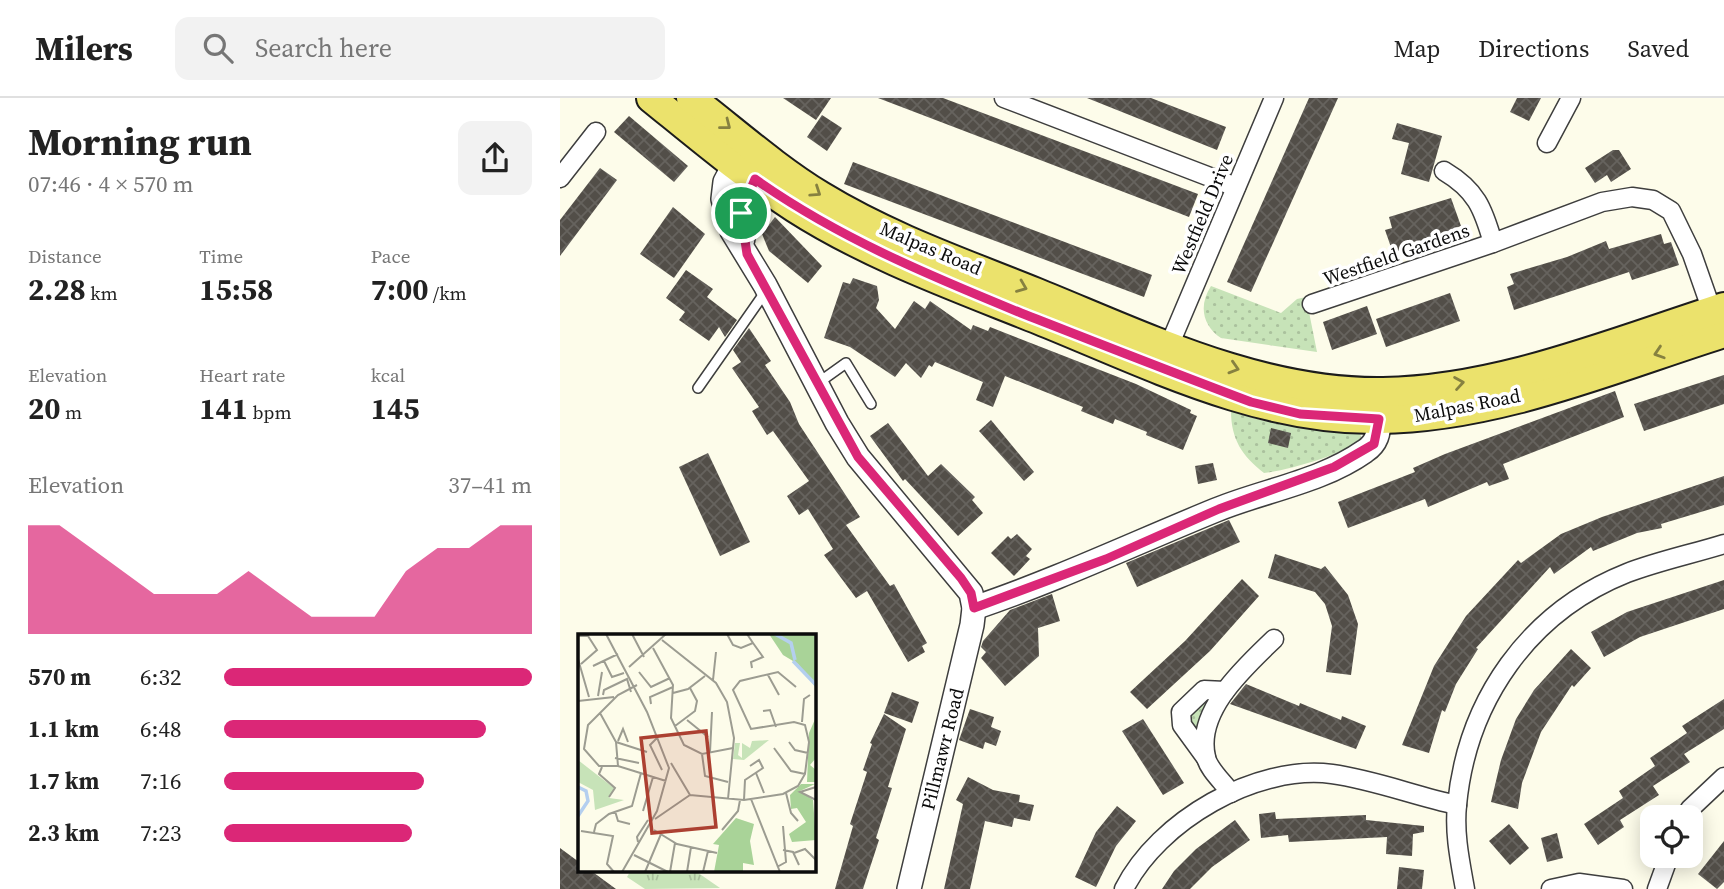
<!DOCTYPE html>
<html lang="en">
<head>
<meta charset="utf-8">
<style>
	:root { --surface:#fff; --page:#f2f2f2; --text:#222; --muted:#767676; --line:#e0e0e0; --accent:#db2777 }
	body { margin:0; font-family:"Source Serif 4",serif; background:var(--page); color:var(--text); height:100vh; display:flex; flex-direction:column; font-size:26px; white-space:nowrap }
	* { box-sizing:border-box; margin:0 }
	p { font-size:23px; color:var(--muted) }
	.icon { flex:none; width:38px; height:38px; fill:none; stroke:currentColor; stroke-width:2; stroke-linecap:round; stroke-linejoin:round }
	.map { position:relative; flex:1; overflow:hidden }
	.drawer { display:flex; flex-direction:column; background:var(--surface); width:560px }
	.drawer>* { flex:none }
	.buttons { position:absolute; left:1080px; top:707px; display:grid; gap:14px }
	.buttons a { display:grid; place-items:center; width:63px; height:63px; border-radius:14px; background:var(--surface); box-shadow:0 4px 18px #0003; font-size:35px }
	.pin { position:absolute; display:grid; place-items:center; width:60px; height:60px; color:#fff; margin:-30px; border:4px solid #fff; border-radius:50%; box-shadow:0 2px 7px #0007 }
	.round { display:grid; place-items:center; flex:none; width:74px; height:74px; border-radius:14px; background:var(--page) }
	.headline { display:flex; align-items:center; justify-content:space-between; height:119px; padding:0 28px }
	h1 { font-size:38px; font-weight:700; line-height:52px }
	.metrics { display:grid; grid-template-columns:repeat(3,1fr); gap:10px; height:119px; padding:7px 28px }
	.metrics div { display:grid; align-content:center }
	.metrics b { font-size:30px; font-weight:700 }
	.metrics small { font-size:19px; font-weight:400 }
	.metrics p { font-size:19px }
	.chart { height:196px; padding:14px 28px }
	.chart p { display:flex; justify-content:space-between }
	.chart svg { width:100%; height:126px; margin-top:7px; fill:var(--accent); opacity:.7 }
	ul { padding:0 28px; list-style:none; font-size:23px }
	li { display:grid; grid-template-columns:112px 84px 1fr; align-items:center; height:52px }
	li i { height:18px; border-radius:9px; background:var(--accent) }
	header { display:flex; align-items:center; gap:42px; box-sizing:border-box; height:98px; padding:0 35px; background:var(--surface); border-bottom:2px solid var(--line) }
	header strong { font-size:33px }
	nav { display:flex; gap:38px; margin-inline-start:auto; font-size:24px }
	.search { width:490px; height:63px; background:var(--page); display:flex; align-items:center; gap:18px; box-sizing:border-box; padding:0 24px; border-radius:14px; color:var(--muted); font-size:26px }
	main { display:flex; flex:1; min-height:0 }
	.map>svg:first-child { display:block }
	.grass { fill:url(#grass-dots) }
	.park { fill:url(#park-tufts) }
	.building { fill:url(#building-cross-hatch) }
	.lines { fill:none; stroke-linecap:round; stroke-linejoin:round }
	.service-casing { stroke:#3e3e3e; stroke-width:12 }
	.minor-casing { stroke:#3e3e3e; stroke-width:21 }
	.tertiary-casing { stroke:#3e3e3e; stroke-width:26 }
	.primary-casing { stroke:#1c1c1c; stroke-width:32 }
	.service { stroke:#fff; stroke-width:9 }
	.minor { stroke:#fff; stroke-width:18 }
	.tertiary { stroke:#fff; stroke-width:23 }
	.primary { stroke:#ebe26c; stroke-width:28 }
	.oneway { stroke:#868140 }
	.route-casing { stroke:#fff; stroke-width:14 }
	.route { stroke:#db2777; stroke-width:9 }
	.labels { text-anchor:middle; dominant-baseline:central; stroke-width:7; stroke-linejoin:round; paint-order:stroke }
	.street-label { font-size:19px; fill:#0b0b0b; stroke:#fff }
	.inset-river { fill:none; stroke:#b4cfef; stroke-width:3.5 }
	.inset-road { fill:none; stroke:#9c9c91; stroke-width:2 }
	.view { fill:#ac4031; fill-opacity:0.15; stroke:#ac4031; stroke-width:3.5 }
	.inset-edge { fill:none; stroke:#0b0b0b; stroke-width:3.5 }
</style>
</head>
<body>
<header>
<strong>Milers</strong>
<div class="search"><svg class="icon" aria-label="search" viewBox="0 0 24 24"><circle cx="10" cy="10" r="6"/><path d="M15 15l6 6"/></svg>Search here</div>
<nav><a>Map</a><a>Directions</a><a>Saved</a></nav>
</header>
<main>
<section class="drawer">
<div class="headline"><div><h1>Morning run</h1><p>07:46 · 4 × 570 m</p></div><a class="round"><svg class="icon" aria-label="share" viewBox="0 0 24 24"><path d="M12 15V3M7 8l5-5 5 5M5 13v7h14v-7"/></svg></a></div>
<div class="metrics">
<div><p>Distance</p><b>2.28<small> km</small></b></div>
<div><p>Time</p><b>15:58</b></div>
<div><p>Pace</p><b>7:00<small> /km</small></b></div>
</div>
<div class="metrics">
<div><p>Elevation</p><b>20<small> m</small></b></div>
<div><p>Heart rate</p><b>141<small> bpm</small></b></div>
<div><p>kcal</p><b>145</b></div>
</div>
<div class="chart"><p><span>Elevation</span>37–41 m</p>
<svg viewBox="0 0 160 44" preserveAspectRatio="none"><path d="M0 44V6L10 6L20 14L30 22L40 30L50 30L60 30L70 22L80 30L90 38L100 38L110 38L120 22L130 14L140 14L150 6L160 6V44z"/></svg>
</div>
<ul>
<li><b>570 m</b>6:32<i style="width:100%"></i></li>
<li><b>1.1 km</b>6:48<i style="width:85%"></i></li>
<li><b>1.7 km</b>7:16<i style="width:65%"></i></li>
<li><b>2.3 km</b>7:23<i style="width:61%"></i></li>
</ul>
</section>
<div class="map">
<svg width="1164" height="791" viewBox="0 0 1164 791">
	<defs>
		<pattern id="grass-dots" width="8" height="8" patternUnits="userSpaceOnUse" patternTransform="scale(1.75)"><rect width="8" height="8" fill="#c7e3b8"/><path d="M2 2h.1M6 6h.1" fill="none" stroke="#aac19d" stroke-width="1.8" stroke-linecap="round"/></pattern>
		<pattern id="park-tufts" width="24" height="20" patternUnits="userSpaceOnUse" patternTransform="scale(1.75)"><rect width="24" height="20" fill="#c7e3b8"/><path d="M3 7l-1-3M5 7V3M7 7l1-3M15 17l-1-3M17 17v-4M19 17l1-3" fill="none" stroke="#aac19d"/></pattern>
		<pattern id="building-cross-hatch" width="8" height="8" patternUnits="userSpaceOnUse" patternTransform="scale(1.75)"><rect width="8" height="8" fill="#524e48"/><path d="M0 0l8 8M0 8l8-8" fill="none" stroke="#66635e"/></pattern>
	</defs>
	<rect width="100%" height="100%" fill="#fdfcea"/>
	<!-- grass -->
	<g class="grass">
		<path d="M651 188 721 215 737 201 746 199 757 254 661 240C643 228 638 208 651 188Z"/>
		<path d="M671 313 704 323 800 333 801 339C790 356 724 373 704 375 682 358 671 341 671 313Z"/>
		<polygon points="655,597 643,641 629,626 629,612 634,606"/>
	</g>
	<!-- park -->
	<polygon class="park" points="71,772 134,772 160,790 85,791 67,779"/>
	<!-- building -->
	<g class="building">
		<polygon points="223,0 271,0 256,22"/>
		<polygon points="318,0 383,0 638,96 629,119"/>
		<polygon points="527,0 591,0 666,29 657,52"/>
		<polygon points="749,0 778,0 691,194 667,184"/>
		<polygon points="957,0 981,0 969,23 950,14"/>
		<polygon points="262,17 282,30 267,53 247,39"/>
		<polygon points="69,18 128,68 114,84 54,34"/>
		<polygon points="837,25 882,38 869,84 841,76 849,45 832,41"/>
		<polygon points="1053,52 1059,52 1071,71 1051,84 1047,77 1035,85 1025,70"/>
		<polygon points="293,64 592,177 584,199 284,86"/>
		<polygon points="40,70 57,82 0,158 0,122"/>
		<polygon points="891,100 901,128 833,155 825,132 832,130 829,119"/>
		<polygon points="113,109 145,136 114,180 80,156"/>
		<polygon points="215,119 262,168 248,185 209,153 202,136"/>
		<polygon points="1101,136 1104,146 1111,144 1119,167 1072,182 1069,174 954,212 947,189 954,186 950,176 1007,159 1046,143 1049,151"/>
		<polygon points="126,172 153,191 147,199 177,222 165,239 159,229 149,243 119,222 125,214 106,200"/>
		<polygon points="293,180 317,188 319,202 316,210 335,231 354,203 365,211 370,203 411,232 413,227 428,233 430,229 576,286 631,312 630,315 637,318 623,352 586,337 587,334 555,321 553,326 521,313 523,309 445,278 433,309 416,302 423,284 375,264 372,269 369,267 361,280 346,265 335,279 290,249 264,240 283,184 290,186"/>
		<polygon points="890,195 900,223 826,249 816,221"/>
		<polygon points="807,208 817,236 772,252 763,224"/>
		<polygon points="189,230 211,263 205,267 230,304 239,326 300,419 286,427 330,488 334,486 367,545 362,548 365,554 348,564 307,493 296,500 264,457 273,451 248,411 239,417 227,398 249,383 213,333 207,337 192,313 199,309 172,270 181,264 173,252"/>
		<polygon points="1164,277 1164,306 1084,333 1074,306"/>
		<polygon points="1055,293 1064,319 943,366 949,381 929,388 927,384 868,409 865,401 788,430 778,404 855,374 853,370 885,356"/>
		<polygon points="431,322 474,374 464,383 419,333"/>
		<polygon points="328,325 368,378 381,366 415,399 412,402 423,415 398,438 345,381 343,383 310,338"/>
		<polygon points="711,330 731,335 728,350 708,345"/>
		<polygon points="148,355 190,444 160,458 119,369"/>
		<polygon points="653,365 657,382 638,386 635,368"/>
		<polygon points="1164,378 1164,407 1101,426 1102,430 1077,435 1033,453 1031,449 994,476 990,469 916,550 918,551 896,586 885,614 882,612 869,655 842,647 874,568 906,518 958,462 961,465 1001,436 1042,419"/>
		<polygon points="669,422 680,444 577,489 566,465"/>
		<polygon points="457,436 472,451 466,458 470,461 454,478 431,455 448,438 451,441"/>
		<polygon points="715,456 761,471 765,468 788,497 798,526 791,577 766,574 772,528 765,506 755,494 708,480"/>
		<polygon points="682,481 699,498 650,553 587,611 570,594 625,543"/>
		<polygon points="1164,482 1164,511 1080,539 1044,559 1031,534 1067,514"/>
		<polygon points="492,496 500,523 478,530 479,558 445,588 421,560 426,554 421,549 423,543 450,512"/>
		<polygon points="1011,551 1031,570 1014,589 1012,587 981,634 962,685 958,711 931,704 941,662 956,621 974,592"/>
		<polygon points="686,586 739,608 740,605 781,622 782,618 806,628 796,651 670,606"/>
		<polygon points="332,594 359,604 352,625 324,615"/>
		<polygon points="1164,601 1164,631 1124,656 1130,664 1093,688 1099,697 1060,722 1064,729 1038,747 1024,726 1063,700 1059,693 1095,668 1090,660 1127,635 1122,628"/>
		<polygon points="410,611 434,619 431,629 441,633 436,648 425,644 423,651 399,642"/>
		<polygon points="324,616 346,631 328,689 332,690 316,740 319,742 303,791 275,791 293,728 290,726 307,674 303,672 312,646 310,645"/>
		<polygon points="583,621 624,685 603,697 562,633"/>
		<polygon points="408,679 433,692 460,697 459,704 474,707 470,723 454,720 452,729 425,723 410,791 384,791 403,706 396,702"/>
		<polygon points="557,708 576,723 556,748 536,789 515,779 536,734"/>
		<polygon points="715,714 716,721 806,717 806,722 864,728 864,734 853,736 852,758 826,756 827,739 729,744 728,737 701,740 699,716"/>
		<polygon points="675,722 690,742 652,769 630,791 602,791 614,773 636,751"/>
		<polygon points="949,726 969,750 950,767 929,743"/>
		<polygon points="997,735 1003,760 987,764 981,740"/>
		<polygon points="1164,743 1164,784 1157,791 1138,776"/>
		<polygon points="0,750 19,764 19,772 30,772 56,791 0,791"/>
		<polygon points="839,769 864,772 862,791 837,791"/>
	</g>
	<g class="lines">
		<!-- service casing -->
		<g class="service-casing">
			<g id="service">
				<polyline points="258,285 286,265 311,306"/>
				<polyline points="138,290 201,200 207,196"/>
			</g>
		</g>
		<!-- minor casing -->
		<g class="minor-casing">
			<g id="minor">
				<polyline points="444,0 676,89"/>
				<polyline points="987,45 1011,0"/>
				<path d="M884 73C916 92 923 110 933 145"/>
				<polyline points="0,80 36,34"/>
				<polyline points="752,206 933,145 1042,104 1072,99 1093,102 1111,113 1132,156 1152,213"/>
				<polyline points="609,248 714,0"/>
				<polyline points="646,660 622,627 621,614 644,592 665,593"/>
				<path d="M671 695C664 685 648 671 646 659 635 613 685 569 714 541"/>
				<polyline points="1126,719 1130,711 1164,679"/>
				<path d="M564 791C598 723 696 666 772 676 815 682 855 698 897 707"/>
				<path d="M905 791C900 763 894 735 897 707 907 602 969 514 1067 475 1098 463 1132 456 1164 446"/>
				<polyline points="991,791 1019,785 1063,791"/>
				<polyline points="1097,791 1109,758"/>
			</g>
		</g>
		<!-- tertiary casing -->
		<g class="tertiary-casing">
			<g id="tertiary">
				<polyline points="174,67 165,84 163,101 172,133 205,187 277,325 298,359 411,495 414,510 412,527 349,791"/>
				<polyline points="183,141 181,115 195,81"/>
				<path d="M414 510C497 482 575 445 656 412 705 392 761 384 805 353 817 345 819 335 819 321"/>
			</g>
		</g>
		<!-- primary casing -->
		<g class="primary-casing">
			<g id="primary">
				<path d="M91 0C138 38 184 77 235 110 310 158 397 189 479 222 588 266 699 323 819 321 937 320 1053 270 1164 235"/>
				<path d="M131 0C174 33 215 70 261 98 328 139 403 165 475 194 586 239 701 296 823 294 940 292 1054 244 1164 209"/>
			</g>
		</g>
		<!-- service -->
		<use href="#service" class="service"/>
		<!-- minor -->
		<use href="#minor" class="minor"/>
		<!-- tertiary -->
		<use href="#tertiary" class="tertiary"/>
		<!-- primary -->
		<use href="#primary" class="primary"/>
	</g>
	<!-- one-way arrows -->
	<defs><path id="oneway-chevron" d="M-2-3.5L2.5 0L-2 3.5" fill="none" stroke-width="1.6" stroke-linecap="round" stroke-linejoin="round" transform="scale(1.75)"/></defs>
	<g class="oneway">
		<use href="#oneway-chevron" transform="translate(166 27) rotate(38)"/>
		<use href="#oneway-chevron" transform="translate(256 94) rotate(34)"/>
		<use href="#oneway-chevron" transform="translate(462 189) rotate(22)"/>
		<use href="#oneway-chevron" transform="translate(1099 255) rotate(162)"/>
		<use href="#oneway-chevron" transform="translate(674 270) rotate(17)"/>
		<use href="#oneway-chevron" transform="translate(899 285) rotate(-9)"/>
	</g>
	<g class="lines">
		<!-- route casing -->
		<g class="route-casing">
			<path id="route" d="M195 81C277 139 368 177 461 215 538 245 614 275 691 304L740 316 819 321 814 346 774 369 659 411 546 461 414 510 411 495 401 480 298 359 187 156 181 115Z"/>
		</g>
		<!-- route -->
		<use href="#route" class="route"/>
	</g>
	<g class="labels">
		<!-- street labels -->
		<g class="street-label">
			<text transform="translate(642 116) rotate(-67)">Westfield Drive</text>
			<text transform="translate(371 150) rotate(23)">Malpas Road</text>
			<text transform="translate(836 156) rotate(-19)">Westfield Gardens</text>
			<text transform="translate(907 307) rotate(-11)">Malpas Road</text>
			<text transform="translate(382 651) rotate(-76)">Pillmawr Road</text>
		</g>
	</g>
	<!-- overview -->
	<g transform="translate(18 536)">
		<rect width="238" height="238" fill="#fdfcea"/>
		<path d="M191 0H238V54L220 30 205 21ZM238 83V124L232 131 238 136V148H229L231 99ZM223 150H237L222 157 235 166 238 206 214 208 211 200 228 188 219 174 213 175 212 161ZM158 184 176 190 172 207 176 231 165 229V238H136L141 211 135 210Z" fill="#a9d398"/>
		<path d="M191 106 166 126 155 125 157 109H162L160 121 164 124V109L172 114 174 107ZM0 126 36 154 31 164 46 166 17 176 15 156 0 148Z" fill="#c7e3b8"/>
		<path class="inset-river" d="M197 0 213 9 217 26M215 27 238 51M0 153 8 157 10 167 0 182"/>
		<path class="inset-road" d="M28 0 69 78 91 134 79 177 44 238M54 0 66 23M149 0 155 11 163 14 175 9 169 0M0 2H10L19 16 3 30M84 6 138 49 149 68 156 104 150 165M75 14 95 51 93 84 106 111 124 120 155 114M0 25 11 63M26 27 34 43 46 39M15 32 40 20M51 33 88 0M174 34 173 28 185 23 175 9M61 38 73 53 92 44M190 41 201 61M135 46 138 18M59 51 40 61 10 91 6 115 21 132H40L88 147M95 59 110 55 127 42M25 61 26 56 49 45 53 58M20 62 24 38M0 67 36 63M73 70 72 63 95 53M185 77 192 76 198 93M22 79 38 108 40 132M109 86 130 103M224 88 226 65 232 61M97 92 117 77 119 67 112 54M80 103 72 111 84 136M40 107 45 95 50 108M38 108 69 118M211 108 217 116 230 119M196 114 213 137 227 140M132 118 134 78M124 120 127 142 150 148M37 124 61 129M93 129 112 161M24 133 21 140 37 154 31 163M178 139 186 159M238 153 222 158 238 166M208 159 213 179 220 187M173 165 202 238M166 166 167 146 185 134 181 126 172 132M37 177 40 187 52 190M65 177 75 143M77 185 112 161 166 166 205 160 220 152 227 140 231 108 227 91 216 88 173 95 155 56 162 47 200 38 218 53M76 196 99 210 139 219M144 196 160 177 162 166M3 197 35 202 29 230 36 238M16 198 18 190 31 180 54 172 63 139M60 208 59 203 70 186M205 216 215 218 221 231M216 219 227 215 238 226M56 221 90 238M199 233 208 228 205 192M67 238 83 200M92 238 97 209M109 238 113 213M125 238 130 217"/>
		<path class="view" d="M128 97 138 193 74 199 63 104Z"/>
		<rect width="238" height="238" class="inset-edge"/>
	</g>
</svg>
<div class="buttons">
<a><svg class="icon" aria-label="locate" viewBox="0 0 24 24"><circle cx="12" cy="12" r="6"/><path d="M12 2v4M12 18v4M2 12h4M18 12h4"/></svg></a>
</div>
<div class="pin" style="left:181px;top:115px;background:#1e9e55"><svg class="icon" aria-label="arrive" viewBox="0 0 24 24"><path d="M6 21V4h12l-3 4 3 4H6"/></svg></div>
</div>
</main>
</body>
</html>
